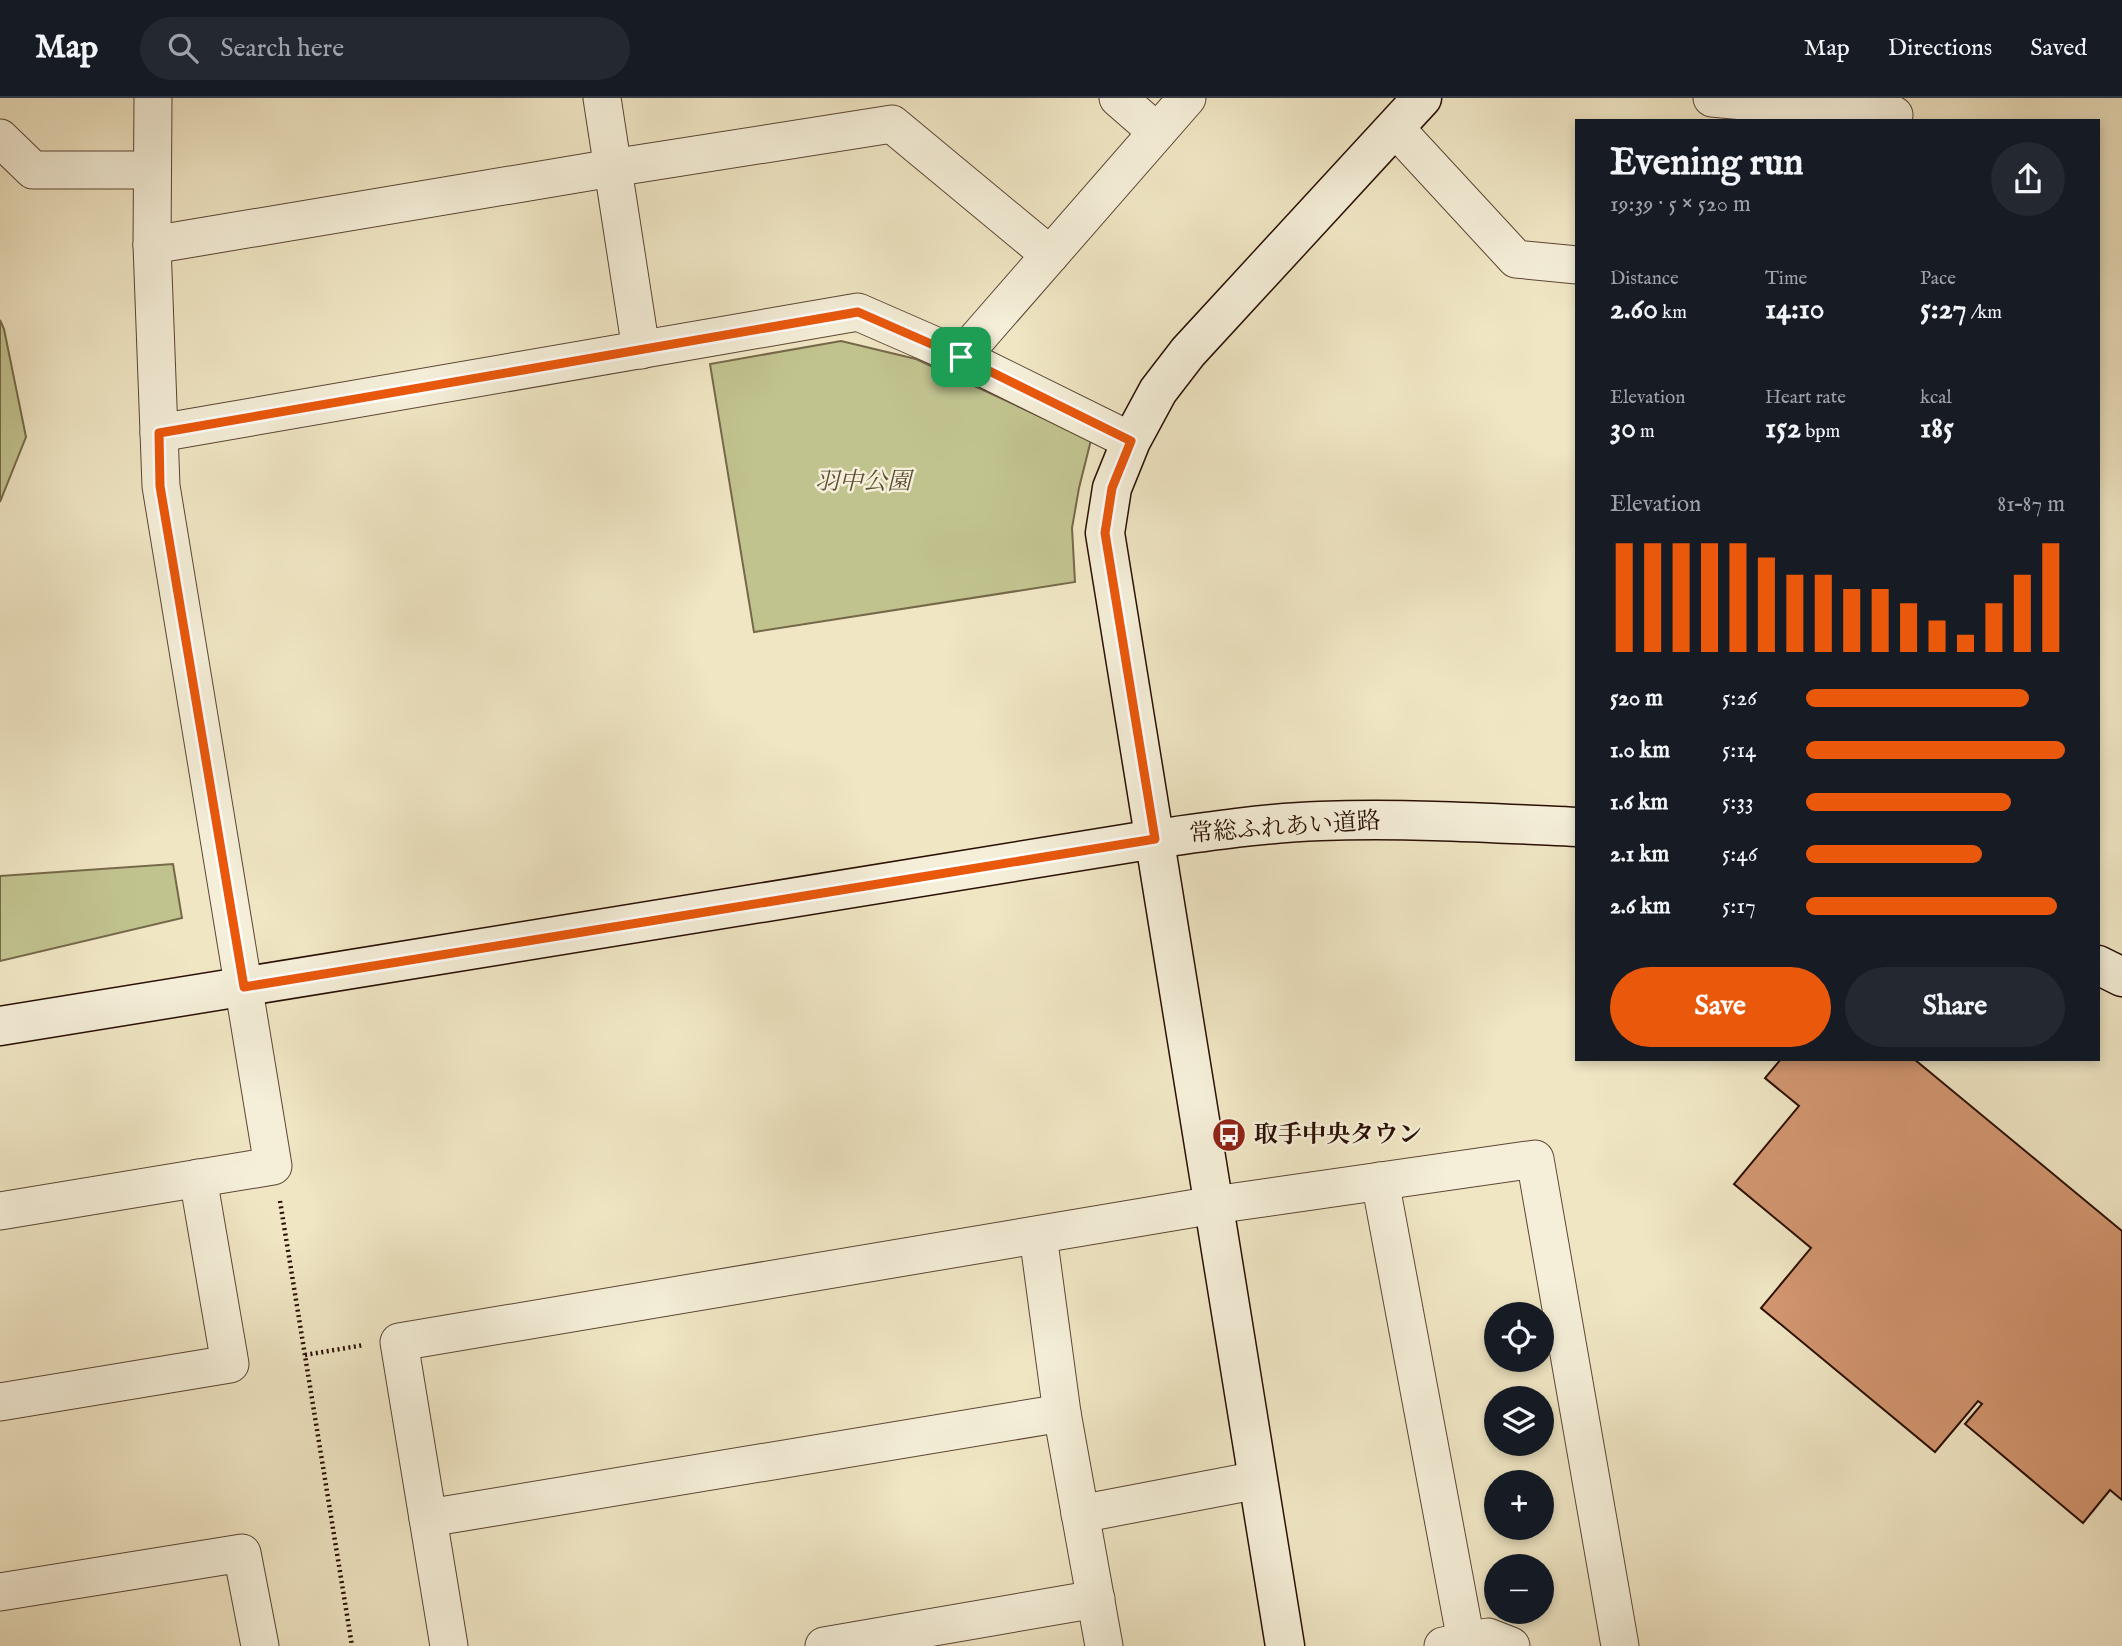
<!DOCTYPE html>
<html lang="en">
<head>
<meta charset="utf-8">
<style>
	:root { --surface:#171b24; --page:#242831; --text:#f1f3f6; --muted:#9ea1a6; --line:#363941; --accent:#ea580c }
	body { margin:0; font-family:"IM FELL English","Noto Serif JP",serif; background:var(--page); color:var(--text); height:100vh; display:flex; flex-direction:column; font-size:26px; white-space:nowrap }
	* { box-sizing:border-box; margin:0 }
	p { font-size:23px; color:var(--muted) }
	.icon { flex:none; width:38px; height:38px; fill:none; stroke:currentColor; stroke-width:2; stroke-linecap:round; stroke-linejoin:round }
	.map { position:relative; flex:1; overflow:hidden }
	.drawer { position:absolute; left:1575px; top:21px; width:525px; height:942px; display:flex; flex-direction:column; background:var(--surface); border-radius:0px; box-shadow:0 4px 10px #0003 }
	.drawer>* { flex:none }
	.buttons { position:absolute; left:1484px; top:1204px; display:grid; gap:14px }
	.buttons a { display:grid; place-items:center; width:70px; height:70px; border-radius:50%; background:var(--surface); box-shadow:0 4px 10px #0003; font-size:35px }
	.pin { position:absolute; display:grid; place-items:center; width:60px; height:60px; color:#fff; margin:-30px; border-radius:14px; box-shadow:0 4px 10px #0006 }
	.round { display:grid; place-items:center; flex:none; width:74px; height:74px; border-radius:37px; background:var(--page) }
	.head { display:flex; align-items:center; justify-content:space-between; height:119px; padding:0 35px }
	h1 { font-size:38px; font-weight:700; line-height:52px }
	.stats { display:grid; grid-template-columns:repeat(3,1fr); gap:10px; height:119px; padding:7px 35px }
	.stats div { display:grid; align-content:center }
	.stats b { font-size:30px; font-weight:700 }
	.stats small { font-size:19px; font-weight:400 }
	.stats p { font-size:19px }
	.chart { height:196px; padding:14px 35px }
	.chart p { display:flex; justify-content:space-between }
	.chart svg { width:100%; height:126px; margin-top:7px; stroke:var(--accent); stroke-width:6 }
	.button { display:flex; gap:14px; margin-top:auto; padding:14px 35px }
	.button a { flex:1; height:80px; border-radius:42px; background:var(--accent); color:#fff; font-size:28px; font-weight:700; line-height:80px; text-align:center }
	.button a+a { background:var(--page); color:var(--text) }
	ul { padding:0 35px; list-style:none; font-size:23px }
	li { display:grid; grid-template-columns:112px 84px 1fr; align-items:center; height:52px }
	li i { height:18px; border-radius:9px; background:var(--accent) }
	header { display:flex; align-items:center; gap:42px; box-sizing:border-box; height:98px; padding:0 35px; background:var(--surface); border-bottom:2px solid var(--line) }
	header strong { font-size:33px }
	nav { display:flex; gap:38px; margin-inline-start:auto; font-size:24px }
	.search { width:490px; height:63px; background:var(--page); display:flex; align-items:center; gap:18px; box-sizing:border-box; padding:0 24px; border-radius:38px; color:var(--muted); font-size:26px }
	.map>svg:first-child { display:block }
	.green { fill:#c1c38f; stroke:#76694a; stroke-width:2 }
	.building { fill:#d29670; stroke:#2a0f04; stroke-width:2 }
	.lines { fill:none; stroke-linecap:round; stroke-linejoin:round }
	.street-casing { stroke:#5c4534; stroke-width:39 }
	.secondary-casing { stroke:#2a0f04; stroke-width:41 }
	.path { stroke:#2a0f04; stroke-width:4.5; stroke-dasharray:2 3.5; stroke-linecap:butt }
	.street { stroke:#f5efd9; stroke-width:37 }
	.secondary { stroke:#f5efd9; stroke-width:38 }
	.route-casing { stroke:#fff; stroke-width:14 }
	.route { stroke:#ea580c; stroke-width:9 }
	.labels { text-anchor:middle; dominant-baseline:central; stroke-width:5; stroke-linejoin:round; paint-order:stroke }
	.park-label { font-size:24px; font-style:italic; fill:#5f4e35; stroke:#f5efd9 }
	.street-label { font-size:24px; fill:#2a0f04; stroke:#f5efd9 }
	.poi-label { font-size:24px; font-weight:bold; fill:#2a0f04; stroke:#f5efd9; text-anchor:start }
</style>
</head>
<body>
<header>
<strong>Map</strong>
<div class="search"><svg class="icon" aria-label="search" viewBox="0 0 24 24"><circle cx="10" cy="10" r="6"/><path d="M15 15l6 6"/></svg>Search here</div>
<nav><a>Map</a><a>Directions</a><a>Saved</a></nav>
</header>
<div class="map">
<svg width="2122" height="1548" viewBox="0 0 2122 1548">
	<rect width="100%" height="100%" fill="#f0e6c4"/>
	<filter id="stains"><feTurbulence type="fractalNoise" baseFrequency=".00286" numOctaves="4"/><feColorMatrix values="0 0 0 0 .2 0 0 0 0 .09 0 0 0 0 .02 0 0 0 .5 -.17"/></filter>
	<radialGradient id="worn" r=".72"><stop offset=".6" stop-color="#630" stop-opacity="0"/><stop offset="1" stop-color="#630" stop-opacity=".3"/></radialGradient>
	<!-- green -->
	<g class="green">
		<polygon points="0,222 4,231 26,339 0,404"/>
		<polygon points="841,243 916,261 1091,342 1079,390 1072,430 1075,484 754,534 710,266"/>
		<polygon points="173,766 182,820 0,863 0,778"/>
	</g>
	<!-- building -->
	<polygon class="building" points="1781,961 1914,961 2122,1133 2122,1402 2110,1392 2083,1425 1965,1326 1982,1306 1978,1303 1935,1354 1761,1210 1811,1150 1734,1086 1799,1008 1765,980"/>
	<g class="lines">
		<!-- street casing -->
		<g class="street-casing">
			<g id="street">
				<polyline points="602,0 641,252"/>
				<polyline points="1118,0 1157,34"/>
				<polyline points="1712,0 1894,17"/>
				<polyline points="1395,30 1516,161 1577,167"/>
				<polyline points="0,40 33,72 152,72"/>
				<polyline points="152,147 612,70 892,26 1050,157"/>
				<polyline points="961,259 1187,0"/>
				<polyline points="159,335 858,214 961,259 1131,343"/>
				<polyline points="1380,1083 1466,1543"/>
				<polyline points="0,1113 273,1068 161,388 152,147 153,0"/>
				<polyline points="1038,1137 1062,1315 1104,1548"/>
				<polyline points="0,1304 230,1266 198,1080"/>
				<polyline points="1080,1416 1258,1382"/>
				<polyline points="428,1420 1062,1315"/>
				<polyline points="0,1494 242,1455 260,1548"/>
				<polyline points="449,1548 399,1244 1214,1107 1535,1061 1620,1548"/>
				<polyline points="824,1548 1096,1501"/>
				<polyline points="1443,1548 1488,1539 1511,1548"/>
			</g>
		</g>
		<!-- secondary casing -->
		<g class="secondary-casing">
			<g id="secondary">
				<polyline points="2098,867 2122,879"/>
				<path d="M0 928 1155 741C1210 733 1265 725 1320 723 1406 720 1491 725 1577 729"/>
				<polyline points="1285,1548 1105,435 1112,390 1131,343 1158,293 1188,254 1422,0"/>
			</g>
		</g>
		<!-- path -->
		<g class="path">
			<polyline points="280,1103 352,1548"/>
			<polyline points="305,1257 364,1247"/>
		</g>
		<!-- street -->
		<use href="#street" class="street"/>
		<!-- secondary -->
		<use href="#secondary" class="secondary"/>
	</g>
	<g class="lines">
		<!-- route casing -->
		<g class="route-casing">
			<polygon id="route" points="858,214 961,259 1131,343 1112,390 1105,435 1155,741 244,889 160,388 159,335"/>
		</g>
		<!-- route -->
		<use href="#route" class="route"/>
	</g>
	<!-- icons -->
	<defs>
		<g id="bus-disc" transform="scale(1.75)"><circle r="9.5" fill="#8f2418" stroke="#f5efd9"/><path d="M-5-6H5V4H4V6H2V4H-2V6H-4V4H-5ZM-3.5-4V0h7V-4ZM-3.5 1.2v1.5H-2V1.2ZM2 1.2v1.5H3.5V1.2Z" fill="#fff"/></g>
	</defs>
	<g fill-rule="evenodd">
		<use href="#bus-disc" x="1229" y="1037"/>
	</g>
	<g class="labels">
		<!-- park labels -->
		<g class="park-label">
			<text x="863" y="384">羽中公園</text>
		</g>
		<!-- street labels -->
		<g class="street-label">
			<text transform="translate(1285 730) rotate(-4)">常総ふれあい道路</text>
		</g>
		<!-- poi labels -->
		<g class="poi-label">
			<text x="1254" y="1037">取手中央タウン</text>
		</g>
	</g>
	<rect width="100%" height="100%" filter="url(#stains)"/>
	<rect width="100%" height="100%" fill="url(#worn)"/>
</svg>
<div class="buttons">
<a><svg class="icon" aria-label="locate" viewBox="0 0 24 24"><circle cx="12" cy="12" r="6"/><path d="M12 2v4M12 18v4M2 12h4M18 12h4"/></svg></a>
<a><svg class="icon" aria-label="layers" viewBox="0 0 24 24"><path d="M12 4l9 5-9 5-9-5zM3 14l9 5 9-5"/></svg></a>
<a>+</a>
<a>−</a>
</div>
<div class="pin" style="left:961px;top:259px;background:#1e9e55"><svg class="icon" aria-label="arrive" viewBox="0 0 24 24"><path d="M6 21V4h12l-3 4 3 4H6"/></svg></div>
<section class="drawer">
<div class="head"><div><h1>Evening run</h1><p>19:39 · 5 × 520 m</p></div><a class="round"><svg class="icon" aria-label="share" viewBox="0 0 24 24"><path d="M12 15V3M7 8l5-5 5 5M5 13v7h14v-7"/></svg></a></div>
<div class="stats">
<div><p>Distance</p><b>2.60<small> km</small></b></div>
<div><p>Time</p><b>14:10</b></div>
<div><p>Pace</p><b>5:27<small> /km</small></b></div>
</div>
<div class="stats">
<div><p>Elevation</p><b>30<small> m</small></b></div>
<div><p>Heart rate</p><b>152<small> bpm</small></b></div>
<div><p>kcal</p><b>185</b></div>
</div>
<div class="chart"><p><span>Elevation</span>81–87 m</p>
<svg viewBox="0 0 160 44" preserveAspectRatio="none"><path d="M5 44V6M15 44V6M25 44V6M35 44V6M45 44V6M55 44V11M65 44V17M75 44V17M85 44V22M95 44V22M105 44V27M115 44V33M125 44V38M135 44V27M145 44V17M155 44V6"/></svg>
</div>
<ul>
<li><b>520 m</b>5:26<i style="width:86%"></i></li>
<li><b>1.0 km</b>5:14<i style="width:100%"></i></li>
<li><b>1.6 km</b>5:33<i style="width:79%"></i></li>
<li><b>2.1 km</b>5:46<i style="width:68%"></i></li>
<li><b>2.6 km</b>5:17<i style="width:97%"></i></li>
</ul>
<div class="button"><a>Save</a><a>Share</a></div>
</section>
</div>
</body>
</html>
